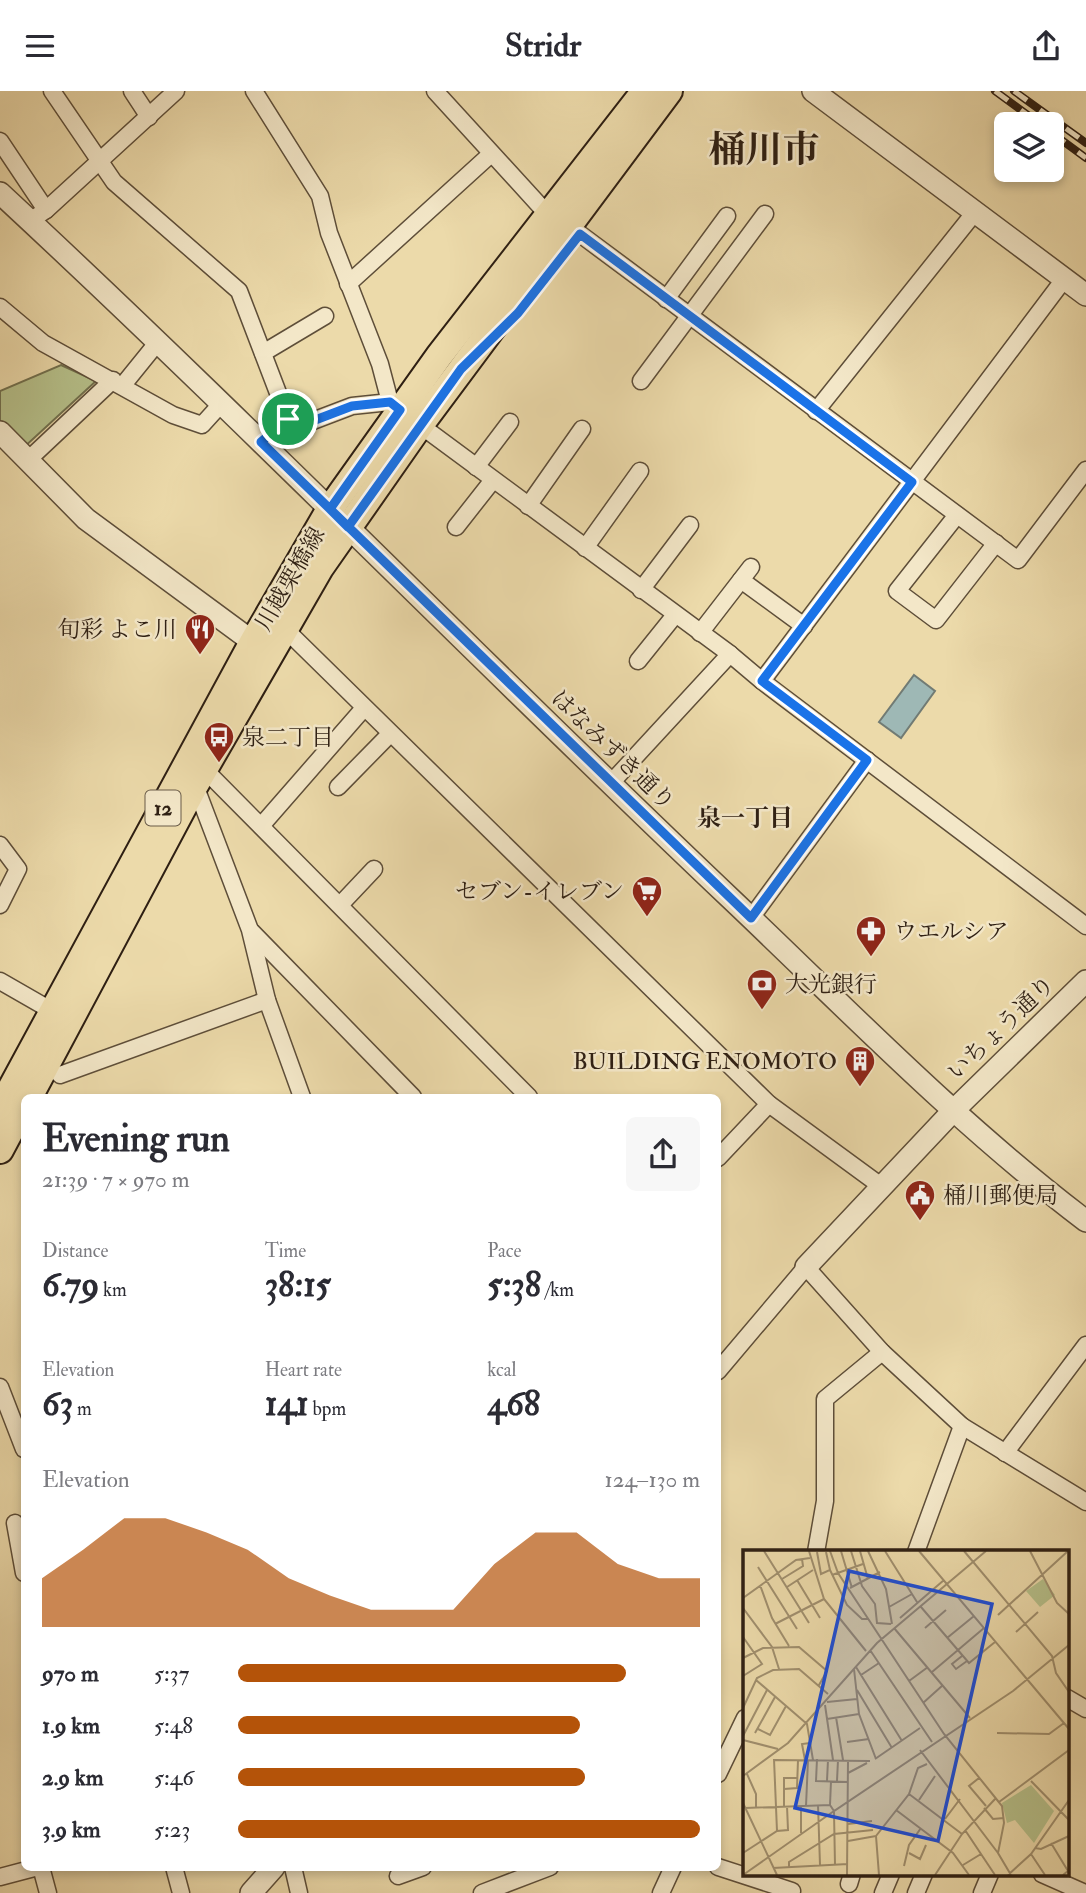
<!DOCTYPE html>
<html lang="en">
<head>
<meta charset="utf-8">
<style>
	:root { --surface:#fff; --page:#f7f7f7; --text:#2b2b33; --muted:#7c7c81; --accent:#b45309 }
	body { margin:0; font-family:"IM FELL Double Pica","Noto Serif JP",serif; background:var(--page); color:var(--text); height:100vh; display:flex; flex-direction:column; font-size:26px; white-space:nowrap }
	* { box-sizing:border-box; margin:0 }
	p { font-size:23px; color:var(--muted) }
	.icon { flex:none; width:38px; height:38px; fill:none; stroke:currentColor; stroke-width:2; stroke-linecap:round; stroke-linejoin:round }
	.map { position:relative; flex:1; overflow:hidden }
	.sheet { position:absolute; left:21px; top:1003px; width:700px; height:777px; display:flex; flex-direction:column; background:var(--surface); border-radius:10px; box-shadow:0 4px 10px #0003 }
	.sheet>* { flex:none }
	.fabs { position:absolute; left:994px; top:21px; display:grid; gap:14px }
	.fabs a { display:grid; place-items:center; width:70px; height:70px; border-radius:10px; background:var(--surface); box-shadow:0 4px 10px #0003; font-size:35px }
	.pin { position:absolute; display:grid; place-items:center; width:60px; height:60px; color:#fff; margin:-30px; border:4px solid #fff; border-radius:50%; box-shadow:0 2px 7px #0007 }
	.round { display:grid; place-items:center; flex:none; width:74px; height:74px; border-radius:10px; background:var(--page) }
	.head { display:flex; align-items:center; justify-content:space-between; height:119px; padding:0 21px }
	h1 { font-size:38px; font-weight:800; line-height:52px }
	.figures { display:grid; grid-template-columns:repeat(3,1fr); gap:10px; height:119px; padding:7px 21px }
	.figures div { display:grid; align-content:center }
	.figures b { font-size:35px; font-weight:800 }
	.figures small { font-size:19px; font-weight:400 }
	.figures p { font-size:19px }
	.chart { height:196px; padding:14px 21px }
	.chart p { display:flex; justify-content:space-between }
	.chart svg { width:100%; height:126px; margin-top:7px; fill:var(--accent); opacity:.7 }
	ul { padding:0 21px; list-style:none; font-size:23px }
	li { display:grid; grid-template-columns:112px 84px 1fr; align-items:center; height:52px }
	li i { height:18px; border-radius:9px; background:var(--accent) }
	header { display:flex; justify-content:space-between; align-items:center; height:91px; padding:0 21px; background:var(--surface); font-size:32px; font-weight:800 }
	.map>svg:first-child { display:block }
	.green { fill:#b6c08a; stroke:#72704e; stroke-width:2 }
	.water { fill:#9eb8b5; stroke:#717b74; stroke-width:2 }
	.lines { fill:none; stroke-linecap:round; stroke-linejoin:round }
	.minor-casing { stroke:#5e4e39; stroke-width:19 }
	.tertiary-casing { stroke:#5e4e39; stroke-width:24 }
	.primary-casing { stroke:#2e1f13; stroke-width:30 }
	.minor { stroke:#f3e7c8; stroke-width:16 }
	.tertiary { stroke:#f3e7c8; stroke-width:21 }
	.primary { stroke:#ecdaaa; stroke-width:26 }
	.rail-casing { stroke:#2e1f13; stroke-width:8 }
	.rail { stroke:#f3e7c8; stroke-width:5; stroke-dasharray:16; stroke-linecap:butt }
	.route-casing { stroke:#fff; stroke-width:14 }
	.route { stroke:#1a73e8; stroke-width:9 }
	.labels { text-anchor:middle; dominant-baseline:central; stroke-width:5; stroke-linejoin:round; paint-order:stroke }
	.shield { fill:#f3e7c8; stroke:#695b49; stroke-width:2 }
	.shield-label { font-size:21px; font-weight:bold; fill:#2e1f13 }
	.street-label { font-size:23px; fill:#2e1f13; stroke:#f3e7c8 }
	.poi-label { font-size:23px; fill:#2e1f13; stroke:#f3e7c8; text-anchor:start }
	.neighbourhood-label { font-size:24px; font-weight:bold; fill:#2e1f13; stroke:#f3e7c8 }
	.town-label { font-size:37px; font-weight:bold; fill:#2e1f13; stroke:#f3e7c8 }
	.inset-road { fill:none; stroke:#a08f6e; stroke-width:2 }
	.view { fill:#1d4ed8; fill-opacity:0.15; stroke:#1d4ed8; stroke-width:3.5 }
	.inset-edge { fill:none; stroke:#2e1f13; stroke-width:3.5 }
</style>
</head>
<body>
<header><svg class="icon" aria-label="menu" viewBox="0 0 24 24"><path d="M4 6h16M4 12h16M4 18h16"/></svg>Stridr<svg class="icon" aria-label="share" viewBox="0 0 24 24"><path d="M12 15V3M7 8l5-5 5 5M5 13v7h14v-7"/></svg></header>
<div class="map">
<svg width="1086" height="1802" viewBox="0 0 1086 1802">
	<rect width="100%" height="100%" fill="#ecdaaa"/>
	<filter id="stains"><feTurbulence type="fractalNoise" baseFrequency=".00286" numOctaves="4"/><feColorMatrix values="0 0 0 0 .2 0 0 0 0 .09 0 0 0 0 .02 0 0 0 .5 -.17"/></filter>
	<radialGradient id="worn" r=".72"><stop offset=".6" stop-color="#630" stop-opacity="0"/><stop offset="1" stop-color="#630" stop-opacity=".3"/></radialGradient>
	<!-- green -->
	<polygon class="green" points="61,274 96,290 21,359 0,343 0,300"/>
	<!-- water -->
	<polygon class="water" points="914,584 935,600 901,647 879,631"/>
	<g class="lines">
		<!-- minor casing -->
		<g class="minor-casing">
			<g id="minor">
				<polyline points="52,0 114,91 239,200 288,328 310,331 352,315 390,311"/>
				<polyline points="132,0 149,26"/>
				<polyline points="254,0 320,105 329,142 380,273 390,311 398,317"/>
				<polyline points="435,0 540,115"/>
				<polyline points="0,50 46,119"/>
				<polyline points="30,130 46,119 176,0"/>
				<polyline points="580,143 1018,469 1086,379"/>
				<polyline points="348,193 491,63"/>
				<polyline points="666,208 727,125"/>
				<polyline points="0,216 43,252 173,324 202,334 221,313"/>
				<polyline points="263,262 325,225"/>
				<polyline points="641,290 765,123"/>
				<polyline points="123,294 157,252"/>
				<polyline points="816,320 975,121"/>
				<polyline points="420,334 730,563 762,590 1086,835"/>
				<polyline points="261,351 288,328"/>
				<polyline points="28,369 113,289"/>
				<polyline points="476,376 510,331"/>
				<polyline points="528,415 582,338"/>
				<polyline points="957,424 897,500 936,529 996,452"/>
				<polyline points="456,436 493,389"/>
				<polyline points="585,457 640,380"/>
				<polyline points="741,489 804,535"/>
				<polyline points="641,499 690,434"/>
				<polyline points="285,538 769,1013 881,1095"/>
				<polyline points="700,542 751,476"/>
				<polyline points="638,570 675,524"/>
				<polyline points="762,590 1065,187"/>
				<polyline points="205,679 529,1006"/>
				<polyline points="610,693 730,563"/>
				<polyline points="195,694 250,839 267,909 302,1006"/>
				<polyline points="338,696 390,643"/>
				<polyline points="261,735 364,617"/>
				<polyline points="0,754 18,778 0,814"/>
				<polyline points="340,814 374,778"/>
				<polyline points="751,827 867,669"/>
				<polyline points="252,841 413,1006"/>
				<polyline points="0,890 54,921"/>
				<polyline points="60,984 267,909"/>
				<polyline points="718,1067 769,1013"/>
				<polyline points="718,1280 806,1176 882,1261 962,1335 1086,1411"/>
				<polyline points="0,1296 24,1358"/>
				<polyline points="1005,1362 1086,1254"/>
				<polyline points="15,1432 24,1482"/>
				<polyline points="816,1461 825,1410 825,1308 882,1261"/>
				<polyline points="916,1461 962,1335"/>
				<polyline points="1067,1607 1086,1618"/>
				<polyline points="718,1683 745,1627"/>
				<polyline points="41,1776 48,1802"/>
				<polyline points="174,1776 181,1802"/>
				<polyline points="293,1776 299,1802"/>
				<polyline points="718,1776 792,1800"/>
				<polyline points="1042,1783 1085,1802"/>
				<polyline points="398,1785 423,1776"/>
				<polyline points="0,1786 38,1776"/>
				<polyline points="849,1793 852,1783"/>
				<polyline points="482,1802 550,1776"/>
				<polyline points="661,1802 673,1776"/>
				<polyline points="883,1802 891,1783"/>
				<polyline points="916,1802 924,1783"/>
				<polyline points="982,1802 990,1783"/>
			</g>
		</g>
		<!-- tertiary casing -->
		<g class="tertiary-casing">
			<g id="tertiary">
				<polyline points="813,0 1086,204"/>
				<path d="M0 102C248 332 484 574 730 807 846 917 958 1033 1086 1130"/>
				<polyline points="0,341 86,428 253,551"/>
				<polyline points="806,1176 953,1020 1086,890"/>
				<polyline points="251,1802 274,1776"/>
			</g>
		</g>
		<!-- primary casing -->
		<g class="primary-casing">
			<g id="primary">
				<polyline points="29,1006 195,694 320,477 420,334 669,0"/>
				<polyline points="0,1018 253,551 330,418 439,265 645,0"/>
				<polyline points="0,1059 24,1014"/>
			</g>
		</g>
		<!-- minor -->
		<use href="#minor" class="minor"/>
		<!-- tertiary -->
		<use href="#tertiary" class="tertiary"/>
		<!-- primary -->
		<use href="#primary" class="primary"/>
		<!-- rail casing -->
		<g class="rail-casing">
			<g id="rail">
				<polyline points="995,0 1040,33"/>
				<polyline points="1014,0 1086,52"/>
				<polyline points="1052,42 1086,67"/>
			</g>
		</g>
		<!-- rail -->
		<use href="#rail" class="rail"/>
	</g>
	<g class="lines">
		<!-- route casing -->
		<g class="route-casing">
			<polyline id="route" points="288,328 261,351 751,827 867,669 762,590 912,391 580,143 518,222 461,278 348,436 330,418 400,319 390,311 352,315 310,331 288,328"/>
		</g>
		<!-- route -->
		<use href="#route" class="route"/>
	</g>
	<!-- icons -->
	<defs>
		<g id="restaurant-pin" transform="scale(1.575)"><path d="M0 17L-7.5 6A9.5 9.5 0 1 1 7.5 6Z" fill="#8f2418" stroke="#f3e7c8"/><path d="M-5-6h1v4h1v-4h1v4h1v-4h1v5L-1.5 .5V6h-2V.5L-5-1ZM5-6V6H3V1.5H1.5Q1.5-4 5-6Z" fill="#fff"/></g>
		<g id="bus-pin" transform="scale(1.575)"><path d="M0 17L-7.5 6A9.5 9.5 0 1 1 7.5 6Z" fill="#8f2418" stroke="#f3e7c8"/><path d="M-5-6H5V4H4V6H2V4H-2V6H-4V4H-5ZM-3.5-4V0h7V-4ZM-3.5 1.2v1.5H-2V1.2ZM2 1.2v1.5H3.5V1.2Z" fill="#fff"/></g>
		<g id="supermarket-pin" transform="scale(1.575)"><path d="M0 17L-7.5 6A9.5 9.5 0 1 1 7.5 6Z" fill="#8f2418" stroke="#f3e7c8"/><path d="M-6-5.5h2.5l.6 2H6L4.5 2H-2.5L-4.4-4H-6ZM-1.5 3.2a1.3 1.3 0 1 0 .1 0ZM3 3.2a1.3 1.3 0 1 0 .1 0Z" fill="#fff"/></g>
		<g id="pharmacy-pin" transform="scale(1.575)"><path d="M0 17L-7.5 6A9.5 9.5 0 1 1 7.5 6Z" fill="#8f2418" stroke="#f3e7c8"/><path d="M-2-6h4v4h4v4h-4v4h-4v-4h-4v-4h4Z" fill="#fff"/></g>
		<g id="bank-pin" transform="scale(1.575)"><path d="M0 17L-7.5 6A9.5 9.5 0 1 1 7.5 6Z" fill="#8f2418" stroke="#f3e7c8"/><path d="M-6-4H6V4H-6ZM0-2.3a2.3 2.3 0 1 0 0 4.6a2.3 2.3 0 1 0 0-4.6Z" fill="#fff"/></g>
		<g id="building-pin" transform="scale(1.575)"><path d="M0 17L-7.5 6A9.5 9.5 0 1 1 7.5 6Z" fill="#8f2418" stroke="#f3e7c8"/><path d="M-4-6H4V6H1V3H-1V6H-4ZM-2.5-4.3h1.7v1.8h-1.7ZM.8-4.3h1.7v1.8H.8ZM-2.5-1h1.7V.8h-1.7ZM.8-1h1.7V.8H.8Z" fill="#fff"/></g>
		<g id="civic-pin" transform="scale(1.575)"><path d="M0 17L-7.5 6A9.5 9.5 0 1 1 7.5 6Z" fill="#8f2418" stroke="#f3e7c8"/><path d="M-.6-6.5H3V-4.5H.6V-3L4-1V1h2V6H-6V1h2V-1L-.6-3ZM-1.2 2.5V6h2.4V2.5Z" fill="#fff"/></g>
	</defs>
	<g fill-rule="evenodd">
		<use href="#restaurant-pin" x="200" y="538"/>
		<use href="#bus-pin" x="219" y="646"/>
		<use href="#supermarket-pin" x="647" y="800"/>
		<use href="#pharmacy-pin" x="871" y="840"/>
		<use href="#bank-pin" x="762" y="893"/>
		<use href="#building-pin" x="860" y="970"/>
		<use href="#civic-pin" x="920" y="1104"/>
	</g>
	<g class="labels">
		<!-- shield labels -->
		<rect class="shield" x="145.5" y="699.5" width="35" height="35" rx="5"/>
		<g class="shield-label">
			<text x="163" y="717">12</text>
		</g>
		<!-- street labels -->
		<g class="street-label">
			<text transform="translate(290 488) rotate(-60)">川越栗橋線</text>
			<text transform="translate(613 659) rotate(44)">はなみずき通り</text>
			<text transform="translate(1001 937) rotate(-44)">いちょう通り</text>
		</g>
		<!-- poi labels -->
		<g class="poi-label">
			<text x="177" y="538" text-anchor="end">旬彩 よこ川</text>
			<text x="242" y="646">泉二丁目</text>
			<text x="624" y="800" text-anchor="end">セブン-イレブン</text>
			<text x="894" y="840">ウエルシア</text>
			<text x="785" y="893">大光銀行</text>
			<text x="837" y="970" text-anchor="end">BUILDING ENOMOTO</text>
			<text x="943" y="1104">桶川郵便局</text>
		</g>
		<!-- neighbourhood labels -->
		<g class="neighbourhood-label">
			<text x="745" y="727">泉一丁目</text>
		</g>
		<!-- town labels -->
		<g class="town-label">
			<text x="764" y="59">桶川市</text>
		</g>
	</g>
	<!-- overview -->
	<g transform="translate(743 1459)">
		<rect width="326" height="326" fill="#ecdaaa"/>
		<path d="M300 29 312 45 297 57 283 41ZM288 235 311 261 291 293 272 270 264 273 259 253Z" fill="#b6c08a"/>
		<path class="inset-road" d="M21 1 66 73M66 1 81 49 123 101M87 1 95 23 201 184 259 256 261 273 255 303 268 325M98 1 109 38M108 1 119 36 132 54 134 73 148 74M117 1 125 29M125 1 143 39 149 74M142 1 174 52M176 1 326 179M221 1 309 106 313 123 326 142M287 1 314 53 326 64M74 2 78 24 87 20 83 2M15 17 54 79M87 20 104 55 119 69H126M89 25 120 14M39 29 60 16 59 9M54 30 77 68M17 35 29 68 46 96M44 37 70 20M107 38 137 22M0 48 53 10 67 8M146 57 169 44M178 57 226 113 252 92M0 58 29 97 36 119M255 65 325 1M157 68 201 30M32 74 81 49M151 78 227 168M182 78 203 60M273 82 295 62M0 87 19 114 0 126M204 88 231 66M127 100 189 192M219 106 209 114 213 119 224 111M0 108 20 98 56 97 84 121 76 135M113 117 159 191M111 119 116 164 133 209M189 122 241 78M118 125 136 113M13 130 64 174 70 210M166 131 185 117M114 140 149 198M84 152 114 149M180 153 200 135M82 155 90 210M0 158 14 128 30 120 56 119 85 144M93 167 100 210M84 169 116 164M15 179 27 185 43 156M12 183 32 147M254 183 306 184 321 173M0 186 24 140M0 190 35 199M104 192 126 189M177 200 255 303M31 209 34 281M74 209 73 231 105 232M132 209 177 178M32 210 127 211M62 210 59 194 67 193M105 223 124 213M4 224 13 244V257M0 226 45 193 134 93 243 1M236 228 226 236 243 256M84 231 85 210M94 231 95 210M288 231 326 270M41 239 54 238 55 210M166 244 219 284M176 250 192 226M256 252 326 200M0 253 34 325M75 255 77 315M87 255 88 231M41 256V228H54M58 256V283M63 256 65 210M2 258 87 255 91 261 270 141 326 95M241 258 250 269 261 268M153 260 210 303 226 325M91 262 92 315M202 269 217 249M105 274 129 271M222 280 252 325M105 291 133 286M308 293 325 321 320 325M292 298 298 299 326 286M0 303 34 281 45 280 44 256M166 303 177 309 183 295M288 304 302 325M220 315 238 304M161 316 166 295 178 278M46 317V312L91 284 130 280M30 318 105 314M0 325 91 261M104 325 105 210M136 325 133 286 166 244 175 218 184 214M192 325 219 284 253 248M265 325 288 304 326 250"/>
		<path class="view" d="M106 21 249 54 195 291 52 258Z"/>
		<rect width="326" height="326" class="inset-edge"/>
	</g>
	<rect width="100%" height="100%" filter="url(#stains)"/>
	<rect width="100%" height="100%" fill="url(#worn)"/>
</svg>
<div class="fabs">
<a><svg class="icon" aria-label="layers" viewBox="0 0 24 24"><path d="M12 4l9 5-9 5-9-5zM3 14l9 5 9-5"/></svg></a>
</div>
<div class="pin" style="left:288px;top:328px;background:#1e9e55"><svg class="icon" aria-label="arrive" viewBox="0 0 24 24"><path d="M6 21V4h12l-3 4 3 4H6"/></svg></div>
<section class="sheet">
<div class="head"><div><h1>Evening run</h1><p>21:39 · 7 × 970 m</p></div><a class="round"><svg class="icon" aria-label="share" viewBox="0 0 24 24"><path d="M12 15V3M7 8l5-5 5 5M5 13v7h14v-7"/></svg></a></div>
<div class="figures">
<div><p>Distance</p><b>6.79<small> km</small></b></div>
<div><p>Time</p><b>38:15</b></div>
<div><p>Pace</p><b>5:38<small> /km</small></b></div>
</div>
<div class="figures">
<div><p>Elevation</p><b>63<small> m</small></b></div>
<div><p>Heart rate</p><b>141<small> bpm</small></b></div>
<div><p>kcal</p><b>468</b></div>
</div>
<div class="chart"><p><span>Elevation</span>124–130 m</p>
<svg viewBox="0 0 160 44" preserveAspectRatio="none"><path d="M0 44V27L10 17L20 6L30 6L40 11L50 17L60 27L70 33L80 38L90 38L100 38L110 22L120 11L130 11L140 22L150 27L160 27V44z"/></svg>
</div>
<ul>
<li><b>970 m</b>5:37<i style="width:84%"></i></li>
<li><b>1.9 km</b>5:48<i style="width:74%"></i></li>
<li><b>2.9 km</b>5:46<i style="width:75%"></i></li>
<li><b>3.9 km</b>5:23<i style="width:100%"></i></li>
</ul>
</section>
</div>
</body>
</html>
